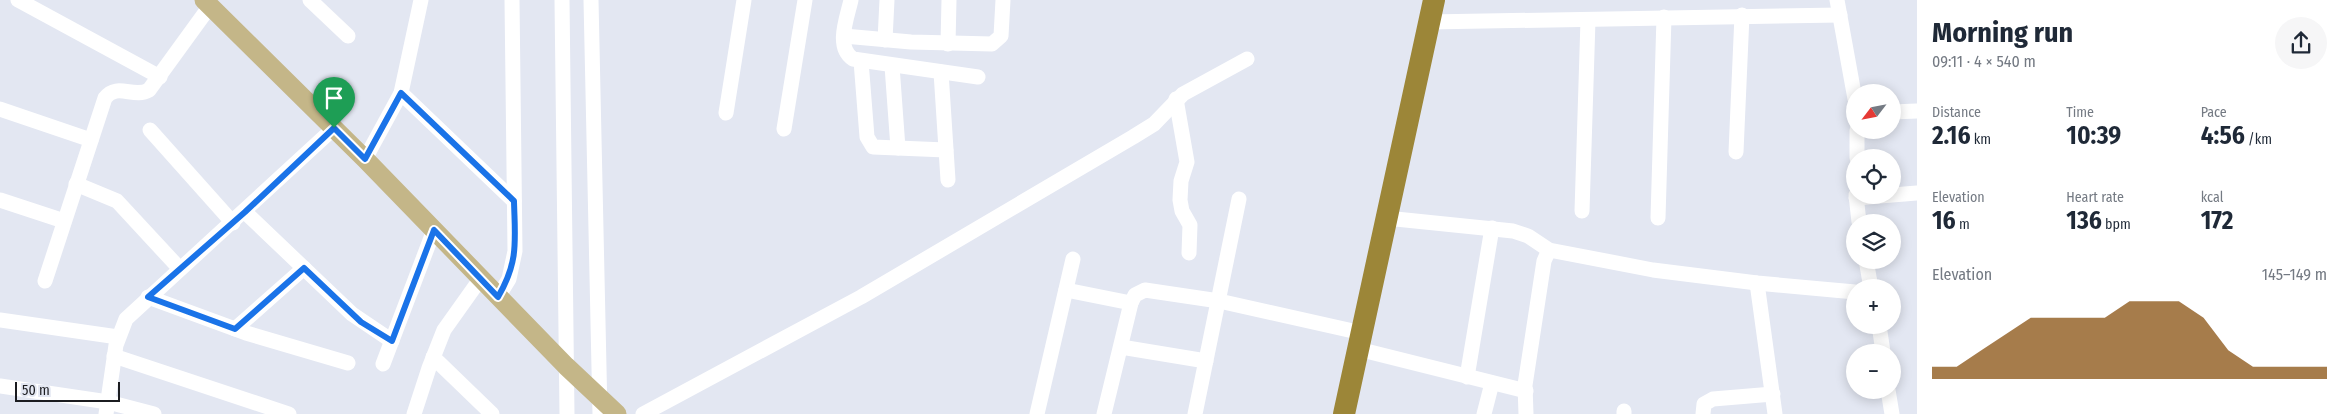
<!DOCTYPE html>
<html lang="en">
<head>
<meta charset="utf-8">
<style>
	:root { --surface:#fff; --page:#f6f6f7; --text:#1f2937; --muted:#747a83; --accent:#814500 }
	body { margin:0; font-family:"Fira Sans Condensed",sans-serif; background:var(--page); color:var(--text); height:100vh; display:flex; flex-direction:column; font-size:19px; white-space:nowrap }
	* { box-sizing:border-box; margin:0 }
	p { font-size:16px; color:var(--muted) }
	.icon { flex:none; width:28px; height:28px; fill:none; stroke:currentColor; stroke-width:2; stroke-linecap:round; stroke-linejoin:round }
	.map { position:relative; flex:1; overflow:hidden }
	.sheet { display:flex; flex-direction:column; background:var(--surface); width:425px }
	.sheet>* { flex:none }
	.needle { width:32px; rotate:238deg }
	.controls { position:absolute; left:1846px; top:84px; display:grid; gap:10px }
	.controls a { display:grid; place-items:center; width:55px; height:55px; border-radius:50%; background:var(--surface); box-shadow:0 2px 12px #0003; font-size:25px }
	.scale { position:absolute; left:15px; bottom:12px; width:105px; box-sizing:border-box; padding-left:5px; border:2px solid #1b1c20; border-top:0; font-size:14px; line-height:18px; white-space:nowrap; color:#1b1c20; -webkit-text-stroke:4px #e3e7f2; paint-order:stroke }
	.pin { position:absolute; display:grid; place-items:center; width:42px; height:42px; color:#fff; margin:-51px -21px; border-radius:50% 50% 50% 0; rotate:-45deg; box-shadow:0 0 5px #0007 }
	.pin .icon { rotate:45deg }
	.round { display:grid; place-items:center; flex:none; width:52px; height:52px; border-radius:26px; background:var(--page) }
	.overview { display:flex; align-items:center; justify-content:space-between; height:85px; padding:0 15px }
	h1 { font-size:28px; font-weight:700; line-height:38px }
	.stats { display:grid; grid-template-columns:repeat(3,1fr); gap:8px; height:85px; padding:5px 15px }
	.stats div { display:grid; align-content:center }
	.stats b { font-size:25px; font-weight:700 }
	.stats small { font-size:14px; font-weight:400 }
	.stats p { font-size:14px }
	.chart { height:140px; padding:10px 15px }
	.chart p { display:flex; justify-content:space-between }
	.chart svg { width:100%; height:90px; margin-top:5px; fill:var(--accent); opacity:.7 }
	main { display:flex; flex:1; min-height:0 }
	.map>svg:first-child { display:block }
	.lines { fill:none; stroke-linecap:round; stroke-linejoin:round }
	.minor { stroke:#fff; stroke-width:15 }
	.major { stroke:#c4b688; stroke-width:19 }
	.highway { stroke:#9c8638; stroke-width:22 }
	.route-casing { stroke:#fff; stroke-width:10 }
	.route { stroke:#1a73e8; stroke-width:6 }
</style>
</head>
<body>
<main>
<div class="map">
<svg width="1917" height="414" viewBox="0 0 1917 414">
	<rect width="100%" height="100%" fill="#e3e7f2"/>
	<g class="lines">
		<!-- minor -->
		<g class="minor">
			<polyline points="18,0 160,77"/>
			<polyline points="310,0 348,36"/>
			<polyline points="562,0 567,414"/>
			<polyline points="591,0 600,414"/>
			<path d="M851 0C847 18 835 47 853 59L978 77"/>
			<polyline points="1837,0 1855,99"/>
			<polyline points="1429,22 1840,15"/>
			<polyline points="844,36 911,42 992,44 1001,36 1003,0"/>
			<polyline points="885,40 887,0"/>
			<polyline points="948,44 949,0"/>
			<polyline points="861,61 867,137 873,147 946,150"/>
			<polyline points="892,66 898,148"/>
			<polyline points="941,72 948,180"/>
			<polyline points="401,93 514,201"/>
			<polyline points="1176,99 1187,162 1181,181 1180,200 1182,211 1190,225 1189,253"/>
			<polyline points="0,109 91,140"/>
			<polyline points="1892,112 1917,111"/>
			<polyline points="726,113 744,0"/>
			<polyline points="784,129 805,0"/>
			<polyline points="150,130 233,223"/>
			<polyline points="1736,152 1742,15"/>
			<polyline points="1857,158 1857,130"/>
			<polyline points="365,159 401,93 421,0"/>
			<polyline points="76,184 117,201 180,269"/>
			<polyline points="1856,195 1859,222"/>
			<polyline points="1856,198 1917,193"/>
			<polyline points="0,200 64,221"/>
			<polyline points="1582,211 1588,20"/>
			<polyline points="245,212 352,314 392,341"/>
			<polyline points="1386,218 1513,231 1528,236 1549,250 1653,270 1757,283 1855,292"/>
			<polyline points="1658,218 1664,17"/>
			<polyline points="1866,260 1871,288"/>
			<path d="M45 281 105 98C117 82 134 99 149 90L210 6"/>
			<polyline points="1757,283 1775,414"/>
			<polyline points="1066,290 1131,303"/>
			<polyline points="148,297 246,333 348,363"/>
			<polyline points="498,297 509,279 515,251 512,0"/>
			<polyline points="0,320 118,337"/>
			<polyline points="1879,325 1883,352"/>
			<polyline points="235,329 304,268"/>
			<polyline points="1121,347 1206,361"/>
			<polyline points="1358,349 1526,391"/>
			<polyline points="114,356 289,414"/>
			<polyline points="433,357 492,414"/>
			<polyline points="383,364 434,230"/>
			<polyline points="1467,377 1492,228"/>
			<polyline points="0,386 108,402 154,414"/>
			<polyline points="1888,390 1892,414"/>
			<polyline points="1624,411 1624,414"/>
			<polyline points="106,414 116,345 126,319 334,128"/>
			<polyline points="414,414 429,368 444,330 481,278"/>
			<polyline points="643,414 861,297 1133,137 1154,124 1183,94 1247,59"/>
			<polyline points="1037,414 1073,259"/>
			<polyline points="1104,414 1131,303 1135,295 1145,290 1219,301 1362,333"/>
			<polyline points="1195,414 1239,199"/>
			<polyline points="1484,414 1492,383"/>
			<polyline points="1526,414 1525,385 1544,261 1549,250"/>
			<polyline points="1703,414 1704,404 1713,399 1773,394"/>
		</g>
		<!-- major -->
		<polyline class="major" points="204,0 365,159 566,366 617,414"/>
		<!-- highway -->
		<polyline class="highway" points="1344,414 1434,0"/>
	</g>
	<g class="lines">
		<!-- route casing -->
		<g class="route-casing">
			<path id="route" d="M401 93 514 201C515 241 519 261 498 297L434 230 392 341 361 322 304 268 235 329 148 297 245 212 334 128 365 159Z"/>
		</g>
		<!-- route -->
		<use href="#route" class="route"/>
	</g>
</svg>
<div class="controls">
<a><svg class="needle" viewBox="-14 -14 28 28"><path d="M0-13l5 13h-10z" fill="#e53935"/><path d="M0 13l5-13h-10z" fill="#747a83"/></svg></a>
<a><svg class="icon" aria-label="locate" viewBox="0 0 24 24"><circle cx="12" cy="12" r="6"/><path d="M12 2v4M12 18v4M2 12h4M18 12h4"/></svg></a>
<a><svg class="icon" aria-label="layers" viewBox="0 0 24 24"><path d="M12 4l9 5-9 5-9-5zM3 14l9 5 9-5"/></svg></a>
<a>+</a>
<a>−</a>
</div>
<div class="scale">50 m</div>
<div class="pin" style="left:334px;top:128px;background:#1e9e55"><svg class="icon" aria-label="arrive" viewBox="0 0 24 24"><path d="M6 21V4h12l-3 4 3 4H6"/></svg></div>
</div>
<section class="sheet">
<div class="overview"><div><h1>Morning run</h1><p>09:11 · 4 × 540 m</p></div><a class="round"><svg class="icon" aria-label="share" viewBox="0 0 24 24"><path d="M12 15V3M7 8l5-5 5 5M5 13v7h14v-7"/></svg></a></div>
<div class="stats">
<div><p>Distance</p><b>2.16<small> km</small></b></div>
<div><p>Time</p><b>10:39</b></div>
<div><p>Pace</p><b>4:56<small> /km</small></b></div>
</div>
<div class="stats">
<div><p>Elevation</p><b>16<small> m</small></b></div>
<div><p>Heart rate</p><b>136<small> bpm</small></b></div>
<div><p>kcal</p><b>172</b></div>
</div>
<div class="chart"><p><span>Elevation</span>145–149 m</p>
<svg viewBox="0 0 160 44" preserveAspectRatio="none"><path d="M0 44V38L10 38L20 30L30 22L40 14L50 14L60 14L70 14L80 6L90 6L100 6L110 14L120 30L130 38L140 38L150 38L160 38V44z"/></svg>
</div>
</section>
</main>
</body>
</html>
